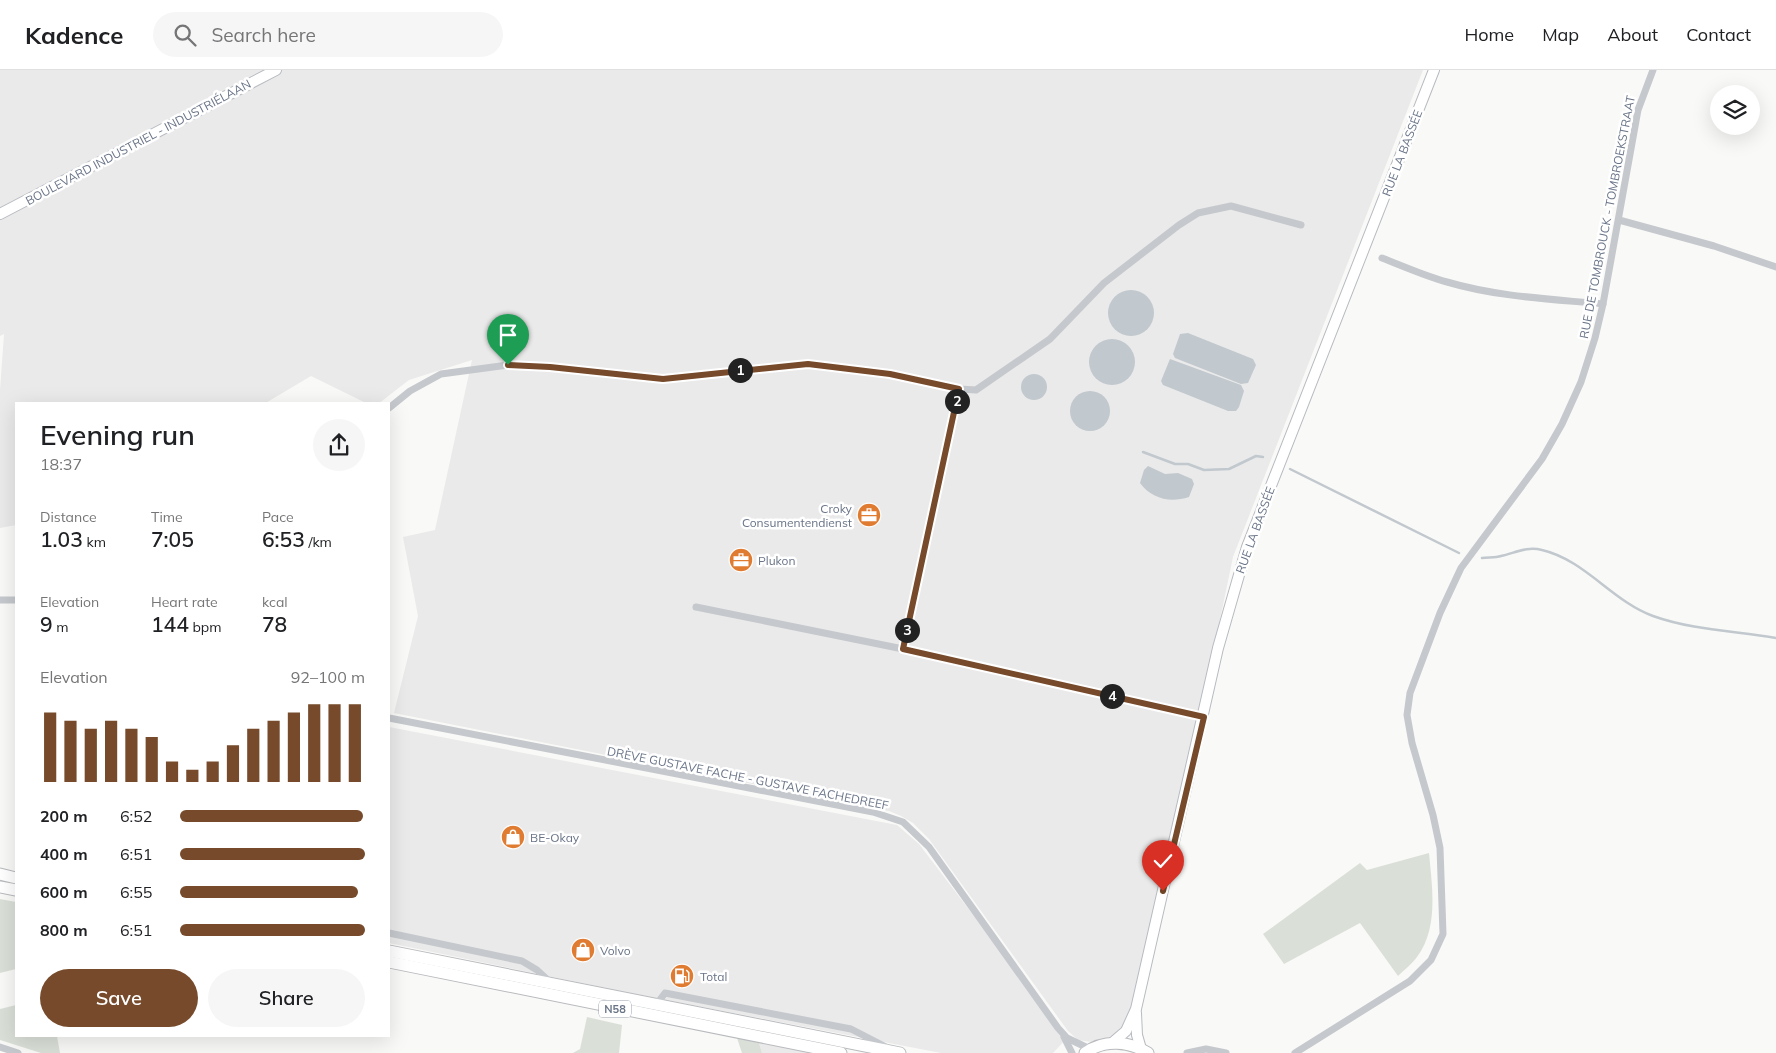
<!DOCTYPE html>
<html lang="en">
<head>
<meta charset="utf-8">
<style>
	:root { --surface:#fff; --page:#f6f6f6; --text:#202124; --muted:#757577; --line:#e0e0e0; --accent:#764a2a }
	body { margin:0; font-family:Mulish,sans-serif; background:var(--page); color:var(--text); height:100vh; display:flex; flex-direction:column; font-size:19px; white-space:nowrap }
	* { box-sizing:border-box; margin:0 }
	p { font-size:16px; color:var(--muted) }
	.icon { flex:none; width:28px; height:28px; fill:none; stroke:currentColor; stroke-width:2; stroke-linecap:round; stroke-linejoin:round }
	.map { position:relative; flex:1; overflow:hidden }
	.panel { position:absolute; left:15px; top:332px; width:375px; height:635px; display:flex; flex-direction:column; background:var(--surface); border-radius:0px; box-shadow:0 5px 20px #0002 }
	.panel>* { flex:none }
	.buttons { position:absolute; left:1710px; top:15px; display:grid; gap:10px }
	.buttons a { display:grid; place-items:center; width:50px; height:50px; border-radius:50%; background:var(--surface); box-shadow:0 5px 20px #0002; font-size:25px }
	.pin { position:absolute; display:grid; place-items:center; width:42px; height:42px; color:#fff; margin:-51px -21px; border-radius:50% 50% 50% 0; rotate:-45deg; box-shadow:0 0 5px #0007 }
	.pin .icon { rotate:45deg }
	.km { position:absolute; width:25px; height:25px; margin:-12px; border-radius:50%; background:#222; color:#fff; font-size:14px; line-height:25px; text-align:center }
	.round { display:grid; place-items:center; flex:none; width:52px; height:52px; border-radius:26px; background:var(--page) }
	.summary { display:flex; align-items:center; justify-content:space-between; height:85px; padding:0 25px }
	h1 { font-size:28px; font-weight:600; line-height:38px }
	.metrics { display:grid; grid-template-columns:repeat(3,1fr); gap:8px; height:85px; padding:5px 25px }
	.metrics div { display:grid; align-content:center }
	.metrics b { font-size:21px; font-weight:600 }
	.metrics small { font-size:14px; font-weight:400 }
	.metrics p { font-size:14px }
	.chart { height:140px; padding:10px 25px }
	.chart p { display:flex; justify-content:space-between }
	.chart svg { width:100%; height:90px; margin-top:5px; stroke:var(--accent); stroke-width:6 }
	.cta { display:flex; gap:10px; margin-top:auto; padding:10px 25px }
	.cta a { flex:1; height:58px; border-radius:30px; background:var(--accent); color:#fff; font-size:20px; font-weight:600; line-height:58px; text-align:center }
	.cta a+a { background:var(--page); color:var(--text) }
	ul { padding:0 25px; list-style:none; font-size:16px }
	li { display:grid; grid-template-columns:80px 60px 1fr; align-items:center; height:38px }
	li i { height:12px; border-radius:6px; background:var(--accent) }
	header { display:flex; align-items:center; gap:30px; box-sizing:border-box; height:70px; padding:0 25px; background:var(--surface); border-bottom:1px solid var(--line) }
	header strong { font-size:24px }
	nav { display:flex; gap:28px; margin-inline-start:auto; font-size:18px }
	.search { width:350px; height:45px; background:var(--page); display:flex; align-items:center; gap:12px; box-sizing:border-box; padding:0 18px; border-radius:28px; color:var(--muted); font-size:19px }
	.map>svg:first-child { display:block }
	.built { fill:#eaeaea }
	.green { fill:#dae0d8 }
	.water { fill:#c1c8ce }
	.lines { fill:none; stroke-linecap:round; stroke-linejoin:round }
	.stream { stroke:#c1c8ce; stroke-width:2.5 }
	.secondary-casing { stroke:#b7bbc1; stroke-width:12 }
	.trunk-casing { stroke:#b8babe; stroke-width:13 }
	.minor { stroke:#c5c8cc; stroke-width:7 }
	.secondary { stroke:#fff; stroke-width:10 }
	.trunk { stroke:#fff; stroke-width:11 }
	.route-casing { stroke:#fff; stroke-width:10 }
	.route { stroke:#764a2a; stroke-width:6 }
	.labels { text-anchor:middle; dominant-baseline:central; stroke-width:5; stroke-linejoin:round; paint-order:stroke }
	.shield { fill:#fff; stroke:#969eab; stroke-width:1 }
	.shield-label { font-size:11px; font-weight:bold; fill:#697487 }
	.street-label { font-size:12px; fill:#697487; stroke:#fff }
	.poi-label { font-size:12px; fill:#697487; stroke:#fff; text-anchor:start }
</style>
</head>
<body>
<header>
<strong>Kadence</strong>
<div class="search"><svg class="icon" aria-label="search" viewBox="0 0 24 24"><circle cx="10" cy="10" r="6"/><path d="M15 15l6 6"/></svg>Search here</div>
<nav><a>Home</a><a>Map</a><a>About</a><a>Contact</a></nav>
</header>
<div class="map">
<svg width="1776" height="983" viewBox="0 0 1776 983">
	<rect width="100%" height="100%" fill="#f9f9f7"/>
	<!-- built -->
	<g class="built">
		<polygon points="0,0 1423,0 1233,487 1203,631 1129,950 1116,965 1091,972 1078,970 1068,961 929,769 913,753 901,746 889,741 394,643 418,546 403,467 435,460 472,290 409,310 378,334 368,334 311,306 264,334 16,334 16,455 0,458 0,320 4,264 0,266"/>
		<polygon points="389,657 897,755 919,774 1067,968 1053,983 941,983 630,923 389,873"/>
		<polygon points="759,973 812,983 762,983"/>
	</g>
	<!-- green -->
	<g class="green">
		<path d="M1429 783C1432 816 1439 858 1417 887 1412 894 1404 900 1398 906L1360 853 1284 894 1263 864 1360 793 1367 800Z"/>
		<polygon points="0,829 16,832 16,899 0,903"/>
		<polygon points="16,935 16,966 57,966 60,983 41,983 0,970 0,939"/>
		<polygon points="587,947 622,955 619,983 573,983 580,979"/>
		<polygon points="737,968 759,973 762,983 742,983"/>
	</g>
	<!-- water -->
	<g class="water">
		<circle cx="1131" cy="243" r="23"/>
		<polygon points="1188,263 1253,289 1256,295 1248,313 1241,314 1175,288 1173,284 1180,264"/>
		<circle cx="1112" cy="292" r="23"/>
		<polygon points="1170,289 1241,315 1244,321 1239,337 1236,341 1228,341 1163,315 1161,311"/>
		<circle cx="1034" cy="317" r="13"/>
		<circle cx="1090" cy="341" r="20"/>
		<path d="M1148 396 1165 404 1178 403 1192 409 1194 414 1189 427C1170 433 1152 429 1140 413L1144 400Z"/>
	</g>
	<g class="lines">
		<!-- stream -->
		<g class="stream">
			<polyline points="1143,382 1175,394 1188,394 1204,400 1229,399 1256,386 1263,387"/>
			<polyline points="1290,399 1459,483"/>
			<path d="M1482 488C1488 487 1495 488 1501 486 1515 483 1527 476 1542 480 1585 490 1612 531 1653 546 1692 560 1735 561 1776 568"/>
		</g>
		<!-- secondary casing -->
		<g class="secondary-casing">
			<g id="secondary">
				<polyline points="0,144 276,0"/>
				<polyline points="1136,943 1137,965 1141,979"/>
				<polyline points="1112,973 1126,961 1136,939 1218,578 1247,477 1434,0"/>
			</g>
		</g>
		<!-- trunk casing -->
		<g class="trunk-casing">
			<g id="trunk">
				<polyline points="0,804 16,808"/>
				<polyline points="0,817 16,820"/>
				<polyline points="389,881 900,983"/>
				<polyline points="389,892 841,983"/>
				<path d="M1085 983C1104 969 1129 971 1148 983"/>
			</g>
		</g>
		<!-- minor -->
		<g class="minor">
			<polyline points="1619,150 1714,176 1776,197"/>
			<path d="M1382 188C1403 196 1425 206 1447 212 1498 227 1551 229 1603 234"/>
			<polyline points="389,338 410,321 441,304 508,295 550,297 663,309 808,294 880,302 959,319 976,320 1050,269 1104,213 1179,155 1198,143 1231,136 1301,155"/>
			<polyline points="0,530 16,530"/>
			<polyline points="696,537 903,579 1204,647"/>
			<polyline points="903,579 959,319"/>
			<polyline points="389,648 873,742 903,752 929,777 1058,958 1067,968 1090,979"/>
			<polyline points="389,863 522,891 537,900 550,912"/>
			<polyline points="656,935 665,923 851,959 886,977"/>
			<polyline points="1064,967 1072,983"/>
			<polyline points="0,977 18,983"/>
			<polyline points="1187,983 1206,979 1226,983"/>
			<polyline points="1295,983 1410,911 1431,890 1443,864 1440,778 1433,745 1412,673 1407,645 1410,623 1440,543 1461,498 1542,389 1562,354 1581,312 1595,268 1603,234 1638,40 1653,0"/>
		</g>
		<!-- secondary -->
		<use href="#secondary" class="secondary"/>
		<!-- trunk -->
		<use href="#trunk" class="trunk"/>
	</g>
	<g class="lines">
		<!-- route casing -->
		<g class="route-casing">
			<polyline id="route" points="508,295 550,297 663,309 808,294 890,304 959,319 903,579 1204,647 1163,821"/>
		</g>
		<!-- route -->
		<use href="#route" class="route"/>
	</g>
	<!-- icons -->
	<defs>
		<g id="office-disc" transform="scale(1.25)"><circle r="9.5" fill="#df7c32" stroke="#fff"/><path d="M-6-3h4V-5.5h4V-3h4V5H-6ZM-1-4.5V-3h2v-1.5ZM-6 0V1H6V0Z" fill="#fff"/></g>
		<g id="shop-disc" transform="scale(1.25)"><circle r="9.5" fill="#df7c32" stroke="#fff"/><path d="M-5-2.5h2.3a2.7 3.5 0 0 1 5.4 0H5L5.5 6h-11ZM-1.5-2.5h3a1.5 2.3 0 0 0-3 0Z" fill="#fff"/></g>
		<g id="fuel-disc" transform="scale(1.25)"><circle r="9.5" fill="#df7c32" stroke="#fff"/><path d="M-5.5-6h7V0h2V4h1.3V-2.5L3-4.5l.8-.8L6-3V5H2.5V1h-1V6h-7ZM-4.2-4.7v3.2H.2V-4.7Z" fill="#fff"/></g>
	</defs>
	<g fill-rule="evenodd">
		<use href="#office-disc" x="869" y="445"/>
		<use href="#office-disc" x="741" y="490"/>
		<use href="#shop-disc" x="513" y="767"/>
		<use href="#shop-disc" x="583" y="880"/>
		<use href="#fuel-disc" x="682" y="906"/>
	</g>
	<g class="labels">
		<!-- shield labels -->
		<rect class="shield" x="599" y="930.5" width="32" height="17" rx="4"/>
		<g class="shield-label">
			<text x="615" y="939">N58</text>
		</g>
		<!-- street labels -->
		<g class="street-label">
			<text transform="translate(138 72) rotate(-28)">BOULEVARD INDUSTRIEL - INDUSTRIÉLAAN</text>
			<text transform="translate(1402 83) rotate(-69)">RUE LA BASSÉE</text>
			<text transform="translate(1607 147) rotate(-79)">RUE DE TOMBROUCK - TOMBROEKSTRAAT</text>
			<text transform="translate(1255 460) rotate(-70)">RUE LA BASSÉE</text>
			<text transform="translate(748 708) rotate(11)">DRÈVE GUSTAVE FACHE - GUSTAVE FACHEDREEF</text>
		</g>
		<!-- poi labels -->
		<g class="poi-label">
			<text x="852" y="438" text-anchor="end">Croky<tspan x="852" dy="14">Consumentendienst</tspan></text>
			<text x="758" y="490">Plukon</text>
			<text x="530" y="767">BE-Okay</text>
			<text x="600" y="880">Volvo</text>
			<text x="700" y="906">Total</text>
		</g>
	</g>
</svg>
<div class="buttons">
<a><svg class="icon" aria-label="layers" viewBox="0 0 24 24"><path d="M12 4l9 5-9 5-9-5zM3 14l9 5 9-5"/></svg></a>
</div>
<div class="pin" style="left:508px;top:295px;background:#1e9e55"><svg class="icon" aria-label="arrive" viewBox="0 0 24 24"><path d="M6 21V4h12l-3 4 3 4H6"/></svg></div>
<div class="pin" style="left:1163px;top:821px;background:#d93025"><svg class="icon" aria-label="check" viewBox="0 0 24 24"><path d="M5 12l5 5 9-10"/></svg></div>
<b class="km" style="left:740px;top:300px">1</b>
<b class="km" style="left:957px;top:331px">2</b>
<b class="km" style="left:907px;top:560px">3</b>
<b class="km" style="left:1112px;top:626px">4</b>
<section class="panel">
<div class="summary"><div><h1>Evening run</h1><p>18:37</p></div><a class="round"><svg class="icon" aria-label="share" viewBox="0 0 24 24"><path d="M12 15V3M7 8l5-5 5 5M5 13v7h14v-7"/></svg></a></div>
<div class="metrics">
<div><p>Distance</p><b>1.03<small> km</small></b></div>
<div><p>Time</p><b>7:05</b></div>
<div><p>Pace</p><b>6:53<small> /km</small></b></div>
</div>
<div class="metrics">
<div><p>Elevation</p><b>9<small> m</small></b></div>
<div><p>Heart rate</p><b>144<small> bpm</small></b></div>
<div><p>kcal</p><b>78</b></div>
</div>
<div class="chart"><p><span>Elevation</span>92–100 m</p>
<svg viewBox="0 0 160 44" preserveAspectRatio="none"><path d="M5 44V10M15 44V14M25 44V18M35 44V14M45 44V18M55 44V22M65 44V34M75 44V38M85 44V34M95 44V26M105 44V18M115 44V14M125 44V10M135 44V6M145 44V6M155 44V6"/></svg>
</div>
<ul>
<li><b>200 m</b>6:52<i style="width:99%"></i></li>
<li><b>400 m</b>6:51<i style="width:100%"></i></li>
<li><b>600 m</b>6:55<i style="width:96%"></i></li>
<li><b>800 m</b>6:51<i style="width:100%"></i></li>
</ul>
<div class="cta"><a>Save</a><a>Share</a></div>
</section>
</div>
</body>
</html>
